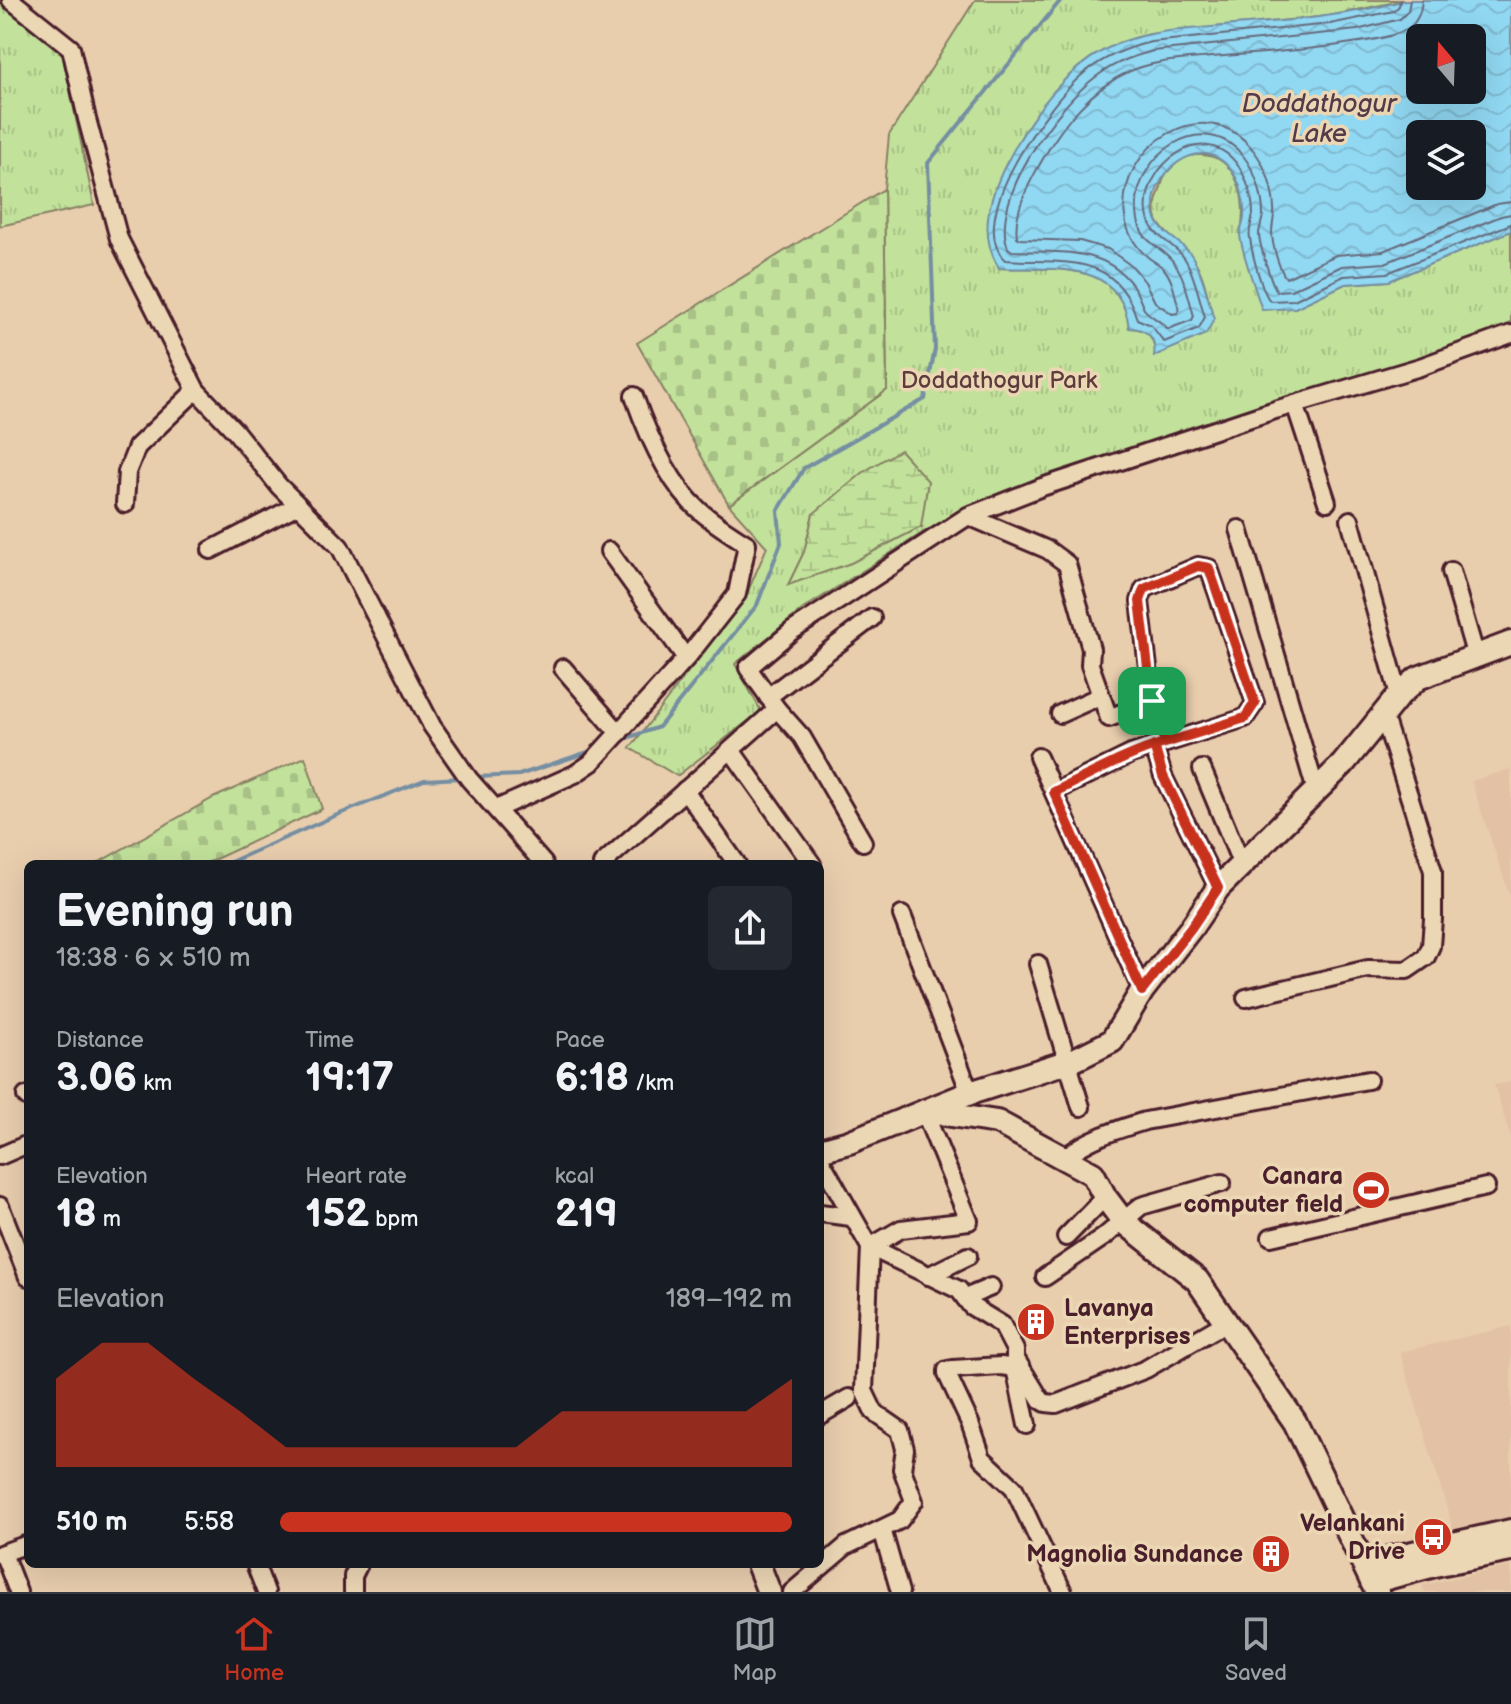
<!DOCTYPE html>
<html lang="en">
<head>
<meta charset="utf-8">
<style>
	:root { --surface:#171b24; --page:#242831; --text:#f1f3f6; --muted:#9ea1a6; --line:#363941; --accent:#c8321e }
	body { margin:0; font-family:"Balsamiq Sans",sans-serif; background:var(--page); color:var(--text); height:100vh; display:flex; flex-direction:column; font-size:30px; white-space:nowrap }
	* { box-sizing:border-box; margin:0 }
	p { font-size:26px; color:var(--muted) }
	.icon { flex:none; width:44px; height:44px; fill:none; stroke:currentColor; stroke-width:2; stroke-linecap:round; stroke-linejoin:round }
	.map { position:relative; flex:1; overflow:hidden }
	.panel { position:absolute; left:24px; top:860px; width:800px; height:708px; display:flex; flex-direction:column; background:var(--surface); border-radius:12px; box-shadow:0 8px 32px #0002 }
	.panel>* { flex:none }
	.needle { width:52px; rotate:341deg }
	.tools { position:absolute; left:1406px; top:24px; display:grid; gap:16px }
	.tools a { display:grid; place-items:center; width:80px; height:80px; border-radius:12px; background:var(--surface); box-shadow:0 8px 32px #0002; font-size:40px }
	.pin { position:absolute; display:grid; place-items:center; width:68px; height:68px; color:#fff; margin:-34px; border-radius:16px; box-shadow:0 4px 12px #0006 }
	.round { display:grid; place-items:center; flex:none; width:84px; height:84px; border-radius:12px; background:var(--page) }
	.headline { display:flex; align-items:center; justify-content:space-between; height:136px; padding:0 32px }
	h1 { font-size:44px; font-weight:700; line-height:60px }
	.stats { display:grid; grid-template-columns:repeat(3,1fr); gap:12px; height:136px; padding:8px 32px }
	.stats div { display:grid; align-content:center }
	.stats b { font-size:40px; font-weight:700 }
	.stats small { font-size:22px; font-weight:400 }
	.stats p { font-size:22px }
	.chart { height:224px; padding:16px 32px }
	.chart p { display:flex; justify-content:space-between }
	.chart svg { width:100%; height:144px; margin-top:8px; fill:var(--accent); opacity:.7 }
	ul { padding:0 32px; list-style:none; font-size:26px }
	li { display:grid; grid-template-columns:128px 96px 1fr; align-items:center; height:60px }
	li i { height:20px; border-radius:10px; background:var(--accent) }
	.tabs { display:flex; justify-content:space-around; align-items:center; height:112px; border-top:2px solid var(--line); background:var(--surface); font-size:22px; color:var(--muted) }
	.tabs a { display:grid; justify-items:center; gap:4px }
	.tabs .on { color:var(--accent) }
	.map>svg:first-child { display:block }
	.built { fill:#e3c1a4 }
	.grass { fill:url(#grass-tufts); stroke:#868063; stroke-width:2; fill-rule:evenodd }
	.wetland { fill:url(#wetland-marsh); stroke:#868063; stroke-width:2 }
	.cemetery { fill:url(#cemetery-stones); stroke:#868063; stroke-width:2 }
	.water { fill:url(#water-waves); stroke:#758ea2; stroke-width:2; fill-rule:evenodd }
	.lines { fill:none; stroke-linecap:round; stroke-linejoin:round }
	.shore { stroke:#66697b; stroke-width:2 }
	.stream { stroke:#758ea2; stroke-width:4 }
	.street-casing { stroke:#4a1f2b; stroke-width:22 }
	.secondary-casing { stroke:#4a1f2b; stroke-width:28 }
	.street { stroke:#ecd7b5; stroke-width:16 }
	.secondary { stroke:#ecd7b5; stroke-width:22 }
	.route-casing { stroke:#fff; stroke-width:16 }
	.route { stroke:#c8321e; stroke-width:10 }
	.labels { text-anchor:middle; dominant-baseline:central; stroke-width:7; stroke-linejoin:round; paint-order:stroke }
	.park-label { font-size:24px; fill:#5c3c3c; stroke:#ecd7b5 }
	.poi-label { font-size:24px; font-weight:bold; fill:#4a1f2b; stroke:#ecd7b5; text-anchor:end }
	.water-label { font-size:26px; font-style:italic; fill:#553b49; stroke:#ecd7b5 }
</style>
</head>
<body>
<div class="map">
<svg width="1511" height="1592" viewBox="0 0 1511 1592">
	<defs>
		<pattern id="grass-tufts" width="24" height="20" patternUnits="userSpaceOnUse" patternTransform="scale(2)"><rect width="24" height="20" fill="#c2e29b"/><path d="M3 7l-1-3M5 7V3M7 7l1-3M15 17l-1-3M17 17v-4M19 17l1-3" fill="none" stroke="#a8c186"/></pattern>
		<pattern id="wetland-marsh" width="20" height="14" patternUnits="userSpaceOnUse" patternTransform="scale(2)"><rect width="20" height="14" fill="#c2e29b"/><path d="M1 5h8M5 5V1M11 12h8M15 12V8" fill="none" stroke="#a8c186"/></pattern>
		<pattern id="cemetery-stones" width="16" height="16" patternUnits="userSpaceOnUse" patternTransform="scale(2)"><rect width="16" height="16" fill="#c2e29b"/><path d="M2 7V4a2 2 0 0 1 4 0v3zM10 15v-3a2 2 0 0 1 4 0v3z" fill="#a8c186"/></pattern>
		<pattern id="water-waves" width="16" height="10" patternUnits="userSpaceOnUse" patternTransform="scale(2)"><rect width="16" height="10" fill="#91d8f2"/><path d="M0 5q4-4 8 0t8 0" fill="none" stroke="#7fb9d0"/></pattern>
	</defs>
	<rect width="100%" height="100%" fill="#e9ceae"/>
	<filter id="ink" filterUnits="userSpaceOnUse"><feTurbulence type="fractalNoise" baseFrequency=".0125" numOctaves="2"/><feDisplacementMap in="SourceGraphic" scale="16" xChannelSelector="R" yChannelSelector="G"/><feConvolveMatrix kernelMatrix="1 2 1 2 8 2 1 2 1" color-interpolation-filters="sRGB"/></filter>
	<g filter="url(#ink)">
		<!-- built -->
		<g class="built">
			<polygon points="1511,769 1511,899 1471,781"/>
			<polygon points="1511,1082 1511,1138 1494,1085"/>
			<polygon points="1511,1326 1511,1518 1453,1529 1400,1352"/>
			<polygon points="1511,1566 1511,1592 1425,1592 1422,1585"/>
		</g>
		<!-- grass -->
		<g class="grass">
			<path d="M975 0H1405L1329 16 1150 34 1118 43 1089 59 1057 88 1035 116 1003 171 990 207 999 268C1051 271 1121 257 1129 328 1148 328 1155 338 1155 355L1214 319C1208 301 1205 276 1194 260 1175 233 1143 230 1160 190 1162 184 1163 178 1167 172 1173 162 1185 155 1198 155 1238 153 1249 203 1240 234L1295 308 1345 284 1389 281 1511 231V329L980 505 924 532 803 609 735 664 761 711 677 776 630 748 746 596 767 547 729 505 887 390 884 189 889 135ZM813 514 921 527 788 585 804 552Z"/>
			<polygon points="0,1 62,52 94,205 0,226"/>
		</g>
		<!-- wetland -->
		<polygon class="wetland" points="900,450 928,481 921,527 851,563 788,585 804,552 813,514 865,471"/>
		<!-- cemetery -->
		<g class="cemetery">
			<polygon points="884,189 887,390 729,505 637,343"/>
			<polygon points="305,757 322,809 205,864 96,864 213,798"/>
		</g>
		<!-- water -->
		<path class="water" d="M1405 0H1511V231L1389 281 1345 284 1295 308 1262 310C1257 294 1240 247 1240 234 1241 228 1244 222 1244 216 1245 201 1240 181 1231 170 1200 128 1145 177 1155 216 1161 236 1182 240 1192 256 1203 274 1208 299 1214 319L1206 334 1154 356C1157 338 1147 328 1129 328 1121 257 1051 271 999 268 978 234 989 198 1006 164 1028 121 1061 73 1104 50 1141 30 1183 30 1223 26 1285 21 1345 17 1405 0ZM1420 38H1472V90H1420ZM1420 134H1472V186H1420Z"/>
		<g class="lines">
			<!-- shore -->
			<g class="shore">
				<path d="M1400 0 1399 6 1394 11 1330 24 1151 42C1126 48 1104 57 1084 73 1050 101 963 219 1005 260 1063 264 1116 251 1137 319L1151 325 1164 342 1199 328 1205 317C1199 299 1195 275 1185 259 1173 241 1150 238 1147 213 1141 164 1206 117 1239 167 1247 179 1253 199 1253 214 1252 222 1248 230 1250 238 1252 253 1261 290 1270 301L1294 300 1344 276 1387 273 1511 224"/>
				<path d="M1410 0 1408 11 1400 19 1357 30 1153 51C1133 56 1114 63 1097 76 1058 104 989 199 1008 248L1012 251C1055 253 1104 245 1133 286 1138 293 1140 301 1144 309 1149 316 1161 321 1168 329L1192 320 1194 316C1189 299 1185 278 1175 264 1161 243 1139 246 1137 212 1132 156 1203 105 1244 157 1256 172 1263 196 1263 215 1262 221 1260 227 1259 233 1259 244 1271 283 1277 291L1291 290 1342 266 1385 263 1501 216 1511 214"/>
				<path d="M1422 0C1421 13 1417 24 1405 30 1390 38 1368 41 1352 43 1305 51 1258 53 1212 57 1184 60 1154 60 1128 72 1092 88 1063 124 1044 157 1031 179 1013 211 1017 237L1020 239 1080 241 1108 249 1133 267 1145 282 1155 302 1172 314 1178 313 1179 309C1175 296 1173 279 1164 269 1160 264 1154 262 1149 258 1136 248 1127 233 1125 217 1115 147 1206 87 1254 151 1266 166 1273 189 1274 208 1275 217 1272 224 1272 232 1272 245 1279 269 1286 278L1336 255 1383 251 1497 204 1511 202"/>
			</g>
			<!-- stream -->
			<g class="stream">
				<polyline points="621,740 659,727 757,605 781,543 778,511 804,468 925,399 935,349 928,163 1061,0"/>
				<polyline points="475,777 519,775 594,750"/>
				<polyline points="226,864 337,815 424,780 462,778"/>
			</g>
			<!-- street casing -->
			<g class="street-casing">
				<g id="street">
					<polyline points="11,0 71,48 87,119 119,239 196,390 235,431 279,486 340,547 432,726 469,779 544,864"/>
					<polyline points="1295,404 1327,502"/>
					<polyline points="125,504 127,472 137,447 196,390"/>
					<polyline points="968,516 1048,550 1067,564 1091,649 1090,665 1109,718 1152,701"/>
					<polyline points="1350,520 1399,695"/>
					<polyline points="1239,529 1316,791"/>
					<polyline points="211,550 298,505"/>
					<polyline points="609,551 686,658"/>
					<polyline points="1451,571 1476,657"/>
					<polyline points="563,668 619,733"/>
					<polyline points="768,697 872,618"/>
					<polyline points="1060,714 1100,696"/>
					<polyline points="1154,746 1163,776 1218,888"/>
					<polyline points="731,750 812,864"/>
					<polyline points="1038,757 1142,991"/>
					<polyline points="1202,769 1242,865"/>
					<polyline points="685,790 737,864"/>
					<polyline points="1054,792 1131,754 1245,718 1255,703 1209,568 1198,566 1144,589 1140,601 1152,701 1165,743"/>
					<path d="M496 809 575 774 591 763 689 655 737 594 747 544C731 534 714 523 700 511 669 484 647 433 634 396"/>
					<polyline points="863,842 802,737 777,709 748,668 792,631 968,516 1042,487 1275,410 1420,367 1511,334"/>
					<polyline points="602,864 777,709"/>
					<polyline points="902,915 970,1093"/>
					<polyline points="1038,964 1081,1107"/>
					<polyline points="1246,998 1368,969 1407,970 1426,957 1431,946 1433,919 1433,871 1383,714"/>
					<polyline points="26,1096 28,1098"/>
					<polyline points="0,1156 28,1144"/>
					<path d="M1064 1158C1089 1138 1116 1130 1145 1121L1368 1080"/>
					<polyline points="820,1159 870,1247 959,1290 971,1306 1002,1325 1015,1350 1015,1368 1027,1425"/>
					<polyline points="0,1206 28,1277"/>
					<polyline points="820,1213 851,1217"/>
					<polyline points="1066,1237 1105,1197"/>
					<polyline points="1271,1237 1486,1187"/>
					<polyline points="928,1276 968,1256"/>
					<polyline points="1045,1277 1104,1237 1141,1206 1222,1183"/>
					<polyline points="965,1298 991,1287"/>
					<polyline points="1017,1361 1041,1400 1046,1403 1056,1404 1146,1369 1225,1323"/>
					<polyline points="1015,1368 1001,1366 953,1369 947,1370 947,1374 970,1423 982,1458 1014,1488 1063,1592"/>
					<polyline points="820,1415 849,1398"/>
					<polyline points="882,1529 900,1592"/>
					<polyline points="3,1553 18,1592"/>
					<polyline points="0,1554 28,1544"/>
					<polyline points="255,1564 266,1592"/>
					<polyline points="353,1592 353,1576 359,1564"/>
					<polyline points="792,1592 846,1546 900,1520 914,1501 902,1469 905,1449 900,1430 874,1412 864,1391 870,1247 901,1229 969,1221 924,1111"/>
				</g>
			</g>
			<!-- secondary casing -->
			<g class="secondary-casing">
				<g id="secondary">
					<polyline points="925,1111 997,1122 1093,1174 1105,1197 1123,1221 1197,1280 1295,1422 1377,1592"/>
					<polyline points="820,1150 849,1142 970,1093 1076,1059 1112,1041 1142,991 1191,928 1218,888 1343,764 1399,695 1418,678 1511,643"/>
					<polyline points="758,1564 769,1592"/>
					<polyline points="1364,1564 1511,1531"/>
					<polyline points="1372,1582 1439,1564 1511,1550"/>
				</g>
			</g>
			<!-- street -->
			<use href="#street" class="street"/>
			<!-- secondary -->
			<use href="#secondary" class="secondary"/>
		</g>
	</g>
	<g class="lines" filter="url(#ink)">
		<!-- route casing -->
		<g class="route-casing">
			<path id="route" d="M1152 701 1165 743 1154 746 1163 776 1218 888 1191 928 1142 991 1054 792C1091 775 1126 754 1165 743L1245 718 1255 703 1209 568 1198 566 1144 589 1140 601 1152 701"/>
		</g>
		<!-- route -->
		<use href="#route" class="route"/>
	</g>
	<!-- icons -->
	<defs>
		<g id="stadium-disc" transform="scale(2)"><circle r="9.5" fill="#c8321e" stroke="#ecd7b5"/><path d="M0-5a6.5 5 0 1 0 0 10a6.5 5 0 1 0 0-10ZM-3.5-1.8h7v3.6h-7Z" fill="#fff"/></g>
		<g id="building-disc" transform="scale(2)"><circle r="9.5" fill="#c8321e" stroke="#ecd7b5"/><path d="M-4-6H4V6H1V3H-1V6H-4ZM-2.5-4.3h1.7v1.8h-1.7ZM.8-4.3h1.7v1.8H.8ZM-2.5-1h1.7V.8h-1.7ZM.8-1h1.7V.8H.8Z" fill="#fff"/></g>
		<g id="bus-disc" transform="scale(2)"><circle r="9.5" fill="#c8321e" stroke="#ecd7b5"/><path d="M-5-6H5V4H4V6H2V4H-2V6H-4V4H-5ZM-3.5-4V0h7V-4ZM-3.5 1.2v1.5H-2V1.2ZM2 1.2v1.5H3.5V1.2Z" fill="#fff"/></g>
	</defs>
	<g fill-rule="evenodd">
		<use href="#stadium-disc" x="1371" y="1190"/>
		<use href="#building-disc" x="1036" y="1322"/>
		<use href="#bus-disc" x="1433" y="1537"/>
		<use href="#building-disc" x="1271" y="1554"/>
	</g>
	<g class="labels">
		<!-- park labels -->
		<g class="park-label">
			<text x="999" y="380">Doddathogur Park</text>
		</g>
		<!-- poi labels -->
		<g class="poi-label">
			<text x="1343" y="1176">Canara<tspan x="1343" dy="28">computer field</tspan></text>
			<text x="1064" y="1308" text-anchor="start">Lavanya<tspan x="1064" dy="28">Enterprises</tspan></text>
			<text x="1405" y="1523">Velankani<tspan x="1405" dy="28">Drive</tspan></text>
			<text x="1243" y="1554">Magnolia Sundance</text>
		</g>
		<!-- water labels -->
		<g class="water-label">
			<text x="1319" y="104">Doddathogur<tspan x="1319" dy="30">Lake</tspan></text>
		</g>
	</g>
</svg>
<div class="tools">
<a><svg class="needle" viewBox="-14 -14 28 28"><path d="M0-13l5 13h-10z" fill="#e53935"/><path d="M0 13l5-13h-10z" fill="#9ea1a6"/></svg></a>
<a><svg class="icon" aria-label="layers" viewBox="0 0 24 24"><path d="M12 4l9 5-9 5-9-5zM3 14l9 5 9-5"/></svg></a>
</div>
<div class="pin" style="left:1152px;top:701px;background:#1e9e55"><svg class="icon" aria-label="arrive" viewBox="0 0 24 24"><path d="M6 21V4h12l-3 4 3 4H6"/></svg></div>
<section class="panel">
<div class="headline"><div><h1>Evening run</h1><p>18:38 · 6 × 510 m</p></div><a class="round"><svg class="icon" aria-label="share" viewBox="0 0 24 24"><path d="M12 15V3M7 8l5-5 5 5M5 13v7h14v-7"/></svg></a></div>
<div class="stats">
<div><p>Distance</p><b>3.06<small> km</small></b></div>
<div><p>Time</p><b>19:17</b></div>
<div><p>Pace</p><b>6:18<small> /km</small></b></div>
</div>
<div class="stats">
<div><p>Elevation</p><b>18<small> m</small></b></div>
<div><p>Heart rate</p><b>152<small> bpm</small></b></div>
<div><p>kcal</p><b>219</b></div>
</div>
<div class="chart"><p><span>Elevation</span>189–192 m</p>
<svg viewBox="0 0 160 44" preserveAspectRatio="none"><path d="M0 44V17L10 6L20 6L30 17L40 27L50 38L60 38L70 38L80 38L90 38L100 38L110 27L120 27L130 27L140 27L150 27L160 17V44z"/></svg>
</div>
<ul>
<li><b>510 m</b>5:58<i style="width:100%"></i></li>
</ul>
</section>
</div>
<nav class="tabs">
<a class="on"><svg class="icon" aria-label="home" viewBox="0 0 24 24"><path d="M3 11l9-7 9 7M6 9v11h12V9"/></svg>Home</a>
<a><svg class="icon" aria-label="map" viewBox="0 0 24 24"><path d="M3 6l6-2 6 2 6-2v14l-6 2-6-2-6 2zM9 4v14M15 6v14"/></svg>Map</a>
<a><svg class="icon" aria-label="saved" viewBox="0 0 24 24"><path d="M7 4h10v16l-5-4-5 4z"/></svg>Saved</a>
</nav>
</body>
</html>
